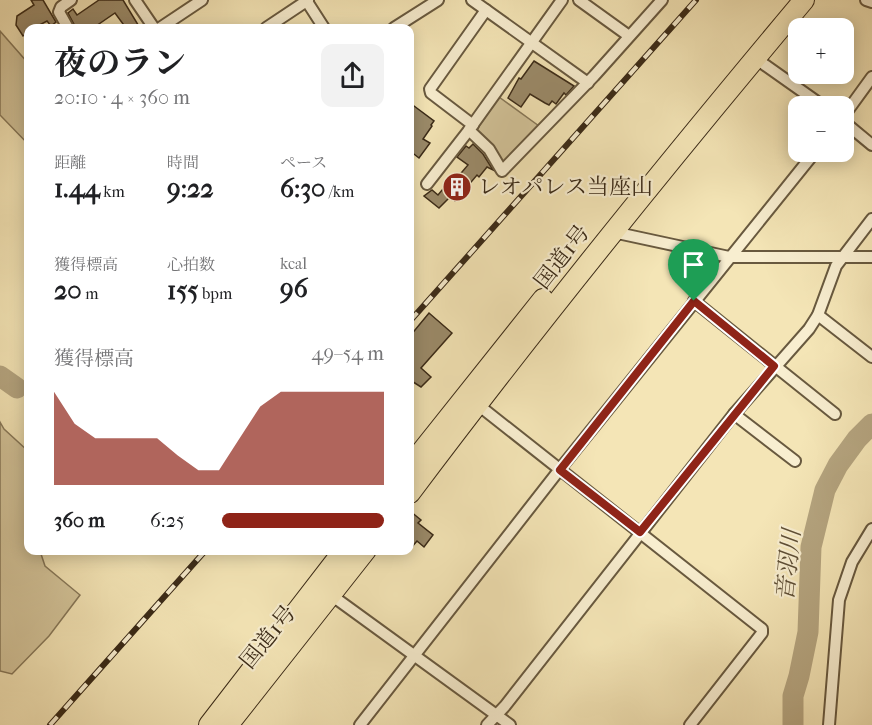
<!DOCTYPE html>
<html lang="ja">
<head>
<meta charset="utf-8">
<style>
	:root { --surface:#fff; --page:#f2f2f2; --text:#202124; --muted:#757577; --accent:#8f2418 }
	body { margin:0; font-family:"IM FELL French Canon","Noto Serif JP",serif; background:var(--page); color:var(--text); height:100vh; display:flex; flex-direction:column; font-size:22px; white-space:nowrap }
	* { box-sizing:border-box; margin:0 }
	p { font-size:20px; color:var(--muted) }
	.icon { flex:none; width:33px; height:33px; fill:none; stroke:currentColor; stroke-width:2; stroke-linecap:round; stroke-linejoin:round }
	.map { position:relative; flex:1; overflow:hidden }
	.sheet { position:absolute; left:24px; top:24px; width:390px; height:531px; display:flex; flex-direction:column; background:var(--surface); border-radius:12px; box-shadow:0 3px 15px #0003 }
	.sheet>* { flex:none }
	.fabs { position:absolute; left:788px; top:18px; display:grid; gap:12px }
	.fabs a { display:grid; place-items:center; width:66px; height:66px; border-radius:12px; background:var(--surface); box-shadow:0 3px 15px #0003; font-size:30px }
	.pin { position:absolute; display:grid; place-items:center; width:51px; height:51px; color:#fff; margin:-62px -26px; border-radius:50% 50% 50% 0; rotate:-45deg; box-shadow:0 0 6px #0007 }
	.pin .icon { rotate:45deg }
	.round { display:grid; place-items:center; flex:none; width:63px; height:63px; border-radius:12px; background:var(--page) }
	.overview { display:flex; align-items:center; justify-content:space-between; height:102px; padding:0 30px }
	h1 { font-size:33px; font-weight:700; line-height:45px }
	.metrics { display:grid; grid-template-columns:repeat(3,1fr); gap:9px; height:102px; padding:6px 30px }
	.metrics div { display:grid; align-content:center }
	.metrics b { font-size:26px; font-weight:700 }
	.metrics small { font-size:16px; font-weight:400 }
	.metrics p { font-size:16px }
	.chart { height:168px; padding:12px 30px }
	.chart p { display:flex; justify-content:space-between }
	.chart svg { width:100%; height:108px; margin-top:6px; fill:var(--accent); opacity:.7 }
	ul { padding:0 30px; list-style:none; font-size:20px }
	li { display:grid; grid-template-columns:96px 72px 1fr; align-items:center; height:45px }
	li i { height:15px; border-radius:8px; background:var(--accent) }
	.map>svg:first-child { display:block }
	.green { fill:#d4c59b; stroke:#877859; stroke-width:1.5 }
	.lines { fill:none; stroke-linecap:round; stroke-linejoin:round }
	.river { stroke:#b5a580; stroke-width:21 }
	.building { fill:#9b8b6a; stroke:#3a2a17; stroke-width:1.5 }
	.street-casing { stroke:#68593f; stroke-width:14 }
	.highway-casing { stroke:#3a2a17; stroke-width:22 }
	.street { stroke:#f8eed0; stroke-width:10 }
	.highway { stroke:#f4e5b6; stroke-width:20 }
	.rail-casing { stroke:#3a2a17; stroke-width:6 }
	.rail { stroke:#f8eed0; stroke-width:4; stroke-dasharray:11; stroke-linecap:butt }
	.route-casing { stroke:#fff; stroke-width:12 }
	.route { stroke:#8f2418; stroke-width:8 }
	.labels { text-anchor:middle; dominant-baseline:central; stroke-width:4.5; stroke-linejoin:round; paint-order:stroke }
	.poi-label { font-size:22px; fill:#3a2a17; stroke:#f8eed0; text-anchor:start }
	.street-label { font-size:22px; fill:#3a2a17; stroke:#f8eed0 }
	.water-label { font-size:24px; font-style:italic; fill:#5f4f36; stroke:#f8eed0 }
</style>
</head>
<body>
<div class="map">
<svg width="872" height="725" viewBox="0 0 872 725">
	<rect width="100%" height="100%" fill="#f4e5b6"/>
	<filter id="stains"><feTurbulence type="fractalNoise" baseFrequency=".00333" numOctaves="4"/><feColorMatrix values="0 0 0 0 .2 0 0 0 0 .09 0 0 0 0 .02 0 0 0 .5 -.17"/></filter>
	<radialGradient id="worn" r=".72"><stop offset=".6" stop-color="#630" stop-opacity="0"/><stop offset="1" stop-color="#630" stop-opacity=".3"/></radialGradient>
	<!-- green -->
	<g class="green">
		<polygon points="0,31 28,63 28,144 0,115"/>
		<polygon points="499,97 539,126 501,165 475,132"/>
		<polygon points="0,422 4,429 28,451 28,550 40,551 45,566 80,595 49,636 12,674 0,671"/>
	</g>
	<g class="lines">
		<!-- river -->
		<g class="river">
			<polyline points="0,376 17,388"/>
			<polyline points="793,725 793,696 799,676 808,632 811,547 825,490 838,465 857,439 872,424"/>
		</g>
	</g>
	<!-- building -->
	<g class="building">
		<polygon points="31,0 43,0 56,22 51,26 47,21 34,28 28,28 28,32 23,36 16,25 17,16 34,5"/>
		<polygon points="99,0 123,0 140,28 126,28 115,13 93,28 76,28 68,13 73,9 77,15"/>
		<polygon points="534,61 574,86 566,95 564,93 556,104 552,101 549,105 545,103 530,94 521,107 508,98 519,78 521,79"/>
		<polygon points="410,103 434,121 431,125 432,126 423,139 430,143 419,158 410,151"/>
		<polygon points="473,144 483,154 493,170 487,167 479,177 477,175 455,201 450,197 439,208 424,196 432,190 438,195 453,177 456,179 468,165 457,157 466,146 469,148"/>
		<polygon points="429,313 452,333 421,368 431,377 421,387 410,380 410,336"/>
		<polygon points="410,511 421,520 418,523 433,535 424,547 417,541 410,549"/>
	</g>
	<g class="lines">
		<!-- street casing -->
		<g class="street-casing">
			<g id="street">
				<polyline points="135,0 154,28"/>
				<polyline points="306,0 324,28"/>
				<polyline points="472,0 588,83"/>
				<polyline points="579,0 629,36"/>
				<polyline points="866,0 872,2"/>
				<polyline points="68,28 59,12 61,7 71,0"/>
				<polyline points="160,28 202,0"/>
				<polyline points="266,28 308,0"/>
				<polyline points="394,28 438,0"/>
				<polyline points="755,58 823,106"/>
				<polyline points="843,117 872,77"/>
				<polyline points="843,121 872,145"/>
				<polyline points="473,125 431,93 430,89 486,10"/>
				<polyline points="469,130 489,149 502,171 594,76 662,0"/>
				<polyline points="427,184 469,130 562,0"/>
				<polyline points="613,232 729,257 872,257"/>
				<polyline points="694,301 835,414"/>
				<polyline points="818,315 872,357"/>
				<polyline points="477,404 762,629 762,633 690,725"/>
				<polyline points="734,414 795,461"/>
				<polyline points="327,592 510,725"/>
				<polyline points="360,725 560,469 815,152"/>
				<polyline points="487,725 505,706 734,414 809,329 818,315 836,266 872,219"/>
				<polyline points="829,725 839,600 852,562 872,529"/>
			</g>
		</g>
		<!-- highway casing -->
		<g class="highway-casing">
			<g id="highway">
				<polyline points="410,466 543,299"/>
				<path d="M410 493C536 325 669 161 804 0"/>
				<polyline points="209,725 344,550"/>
				<polyline points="228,725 366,550"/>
			</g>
		</g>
		<!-- street -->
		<use href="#street" class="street"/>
		<!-- highway -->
		<use href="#highway" class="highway"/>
		<!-- rail casing -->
		<g class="rail-casing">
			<g id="rail">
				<polyline points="410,321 696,0"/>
				<polyline points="50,725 206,550"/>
			</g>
		</g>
		<!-- rail -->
		<use href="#rail" class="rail"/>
	</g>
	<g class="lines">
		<!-- route casing -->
		<g class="route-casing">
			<polygon id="route" points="694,301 774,366 640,532 560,470"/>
		</g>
		<!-- route -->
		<use href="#route" class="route"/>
	</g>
	<!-- icons -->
	<defs>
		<g id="building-disc" transform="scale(1.5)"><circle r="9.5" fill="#8f2418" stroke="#f8eed0"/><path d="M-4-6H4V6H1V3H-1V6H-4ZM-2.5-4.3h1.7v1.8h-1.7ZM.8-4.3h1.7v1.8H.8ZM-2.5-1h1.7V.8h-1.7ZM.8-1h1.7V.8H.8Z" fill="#fff"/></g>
	</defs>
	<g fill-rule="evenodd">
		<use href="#building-disc" x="457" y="187"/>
	</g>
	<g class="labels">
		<!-- poi labels -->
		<g class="poi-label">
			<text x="478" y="187">レオパレス当座山</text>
		</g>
		<!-- street labels -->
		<g class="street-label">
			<text transform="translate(562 257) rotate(-52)">国道1号</text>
			<text transform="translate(268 637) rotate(-51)">国道1号</text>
		</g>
		<!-- water labels -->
		<g class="water-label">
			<text transform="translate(788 565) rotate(-84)">音羽川</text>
		</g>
	</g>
	<rect width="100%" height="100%" filter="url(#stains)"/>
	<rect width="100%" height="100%" fill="url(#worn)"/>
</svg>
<div class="fabs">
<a>+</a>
<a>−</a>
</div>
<div class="pin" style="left:694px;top:301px;background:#1e9e55"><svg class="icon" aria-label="arrive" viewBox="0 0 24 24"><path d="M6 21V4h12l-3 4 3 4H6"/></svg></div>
<section class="sheet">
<div class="overview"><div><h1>夜のラン</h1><p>20:10 · 4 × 360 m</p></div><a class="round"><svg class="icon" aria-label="share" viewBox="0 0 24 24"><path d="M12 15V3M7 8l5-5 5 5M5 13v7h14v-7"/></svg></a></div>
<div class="metrics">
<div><p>距離</p><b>1.44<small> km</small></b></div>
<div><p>時間</p><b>9:22</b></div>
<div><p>ペース</p><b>6:30<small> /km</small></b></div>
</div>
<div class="metrics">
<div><p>獲得標高</p><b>20<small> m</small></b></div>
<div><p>心拍数</p><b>155<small> bpm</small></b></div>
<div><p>kcal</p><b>96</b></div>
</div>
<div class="chart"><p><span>獲得標高</span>49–54 m</p>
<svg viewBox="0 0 160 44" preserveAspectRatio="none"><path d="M0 44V6L10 19L20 25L30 25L40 25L50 25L60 32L70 38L80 38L90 25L100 12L110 6L120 6L130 6L140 6L150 6L160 6V44z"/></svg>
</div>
<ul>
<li><b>360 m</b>6:25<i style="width:100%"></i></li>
</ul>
</section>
</div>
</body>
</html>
